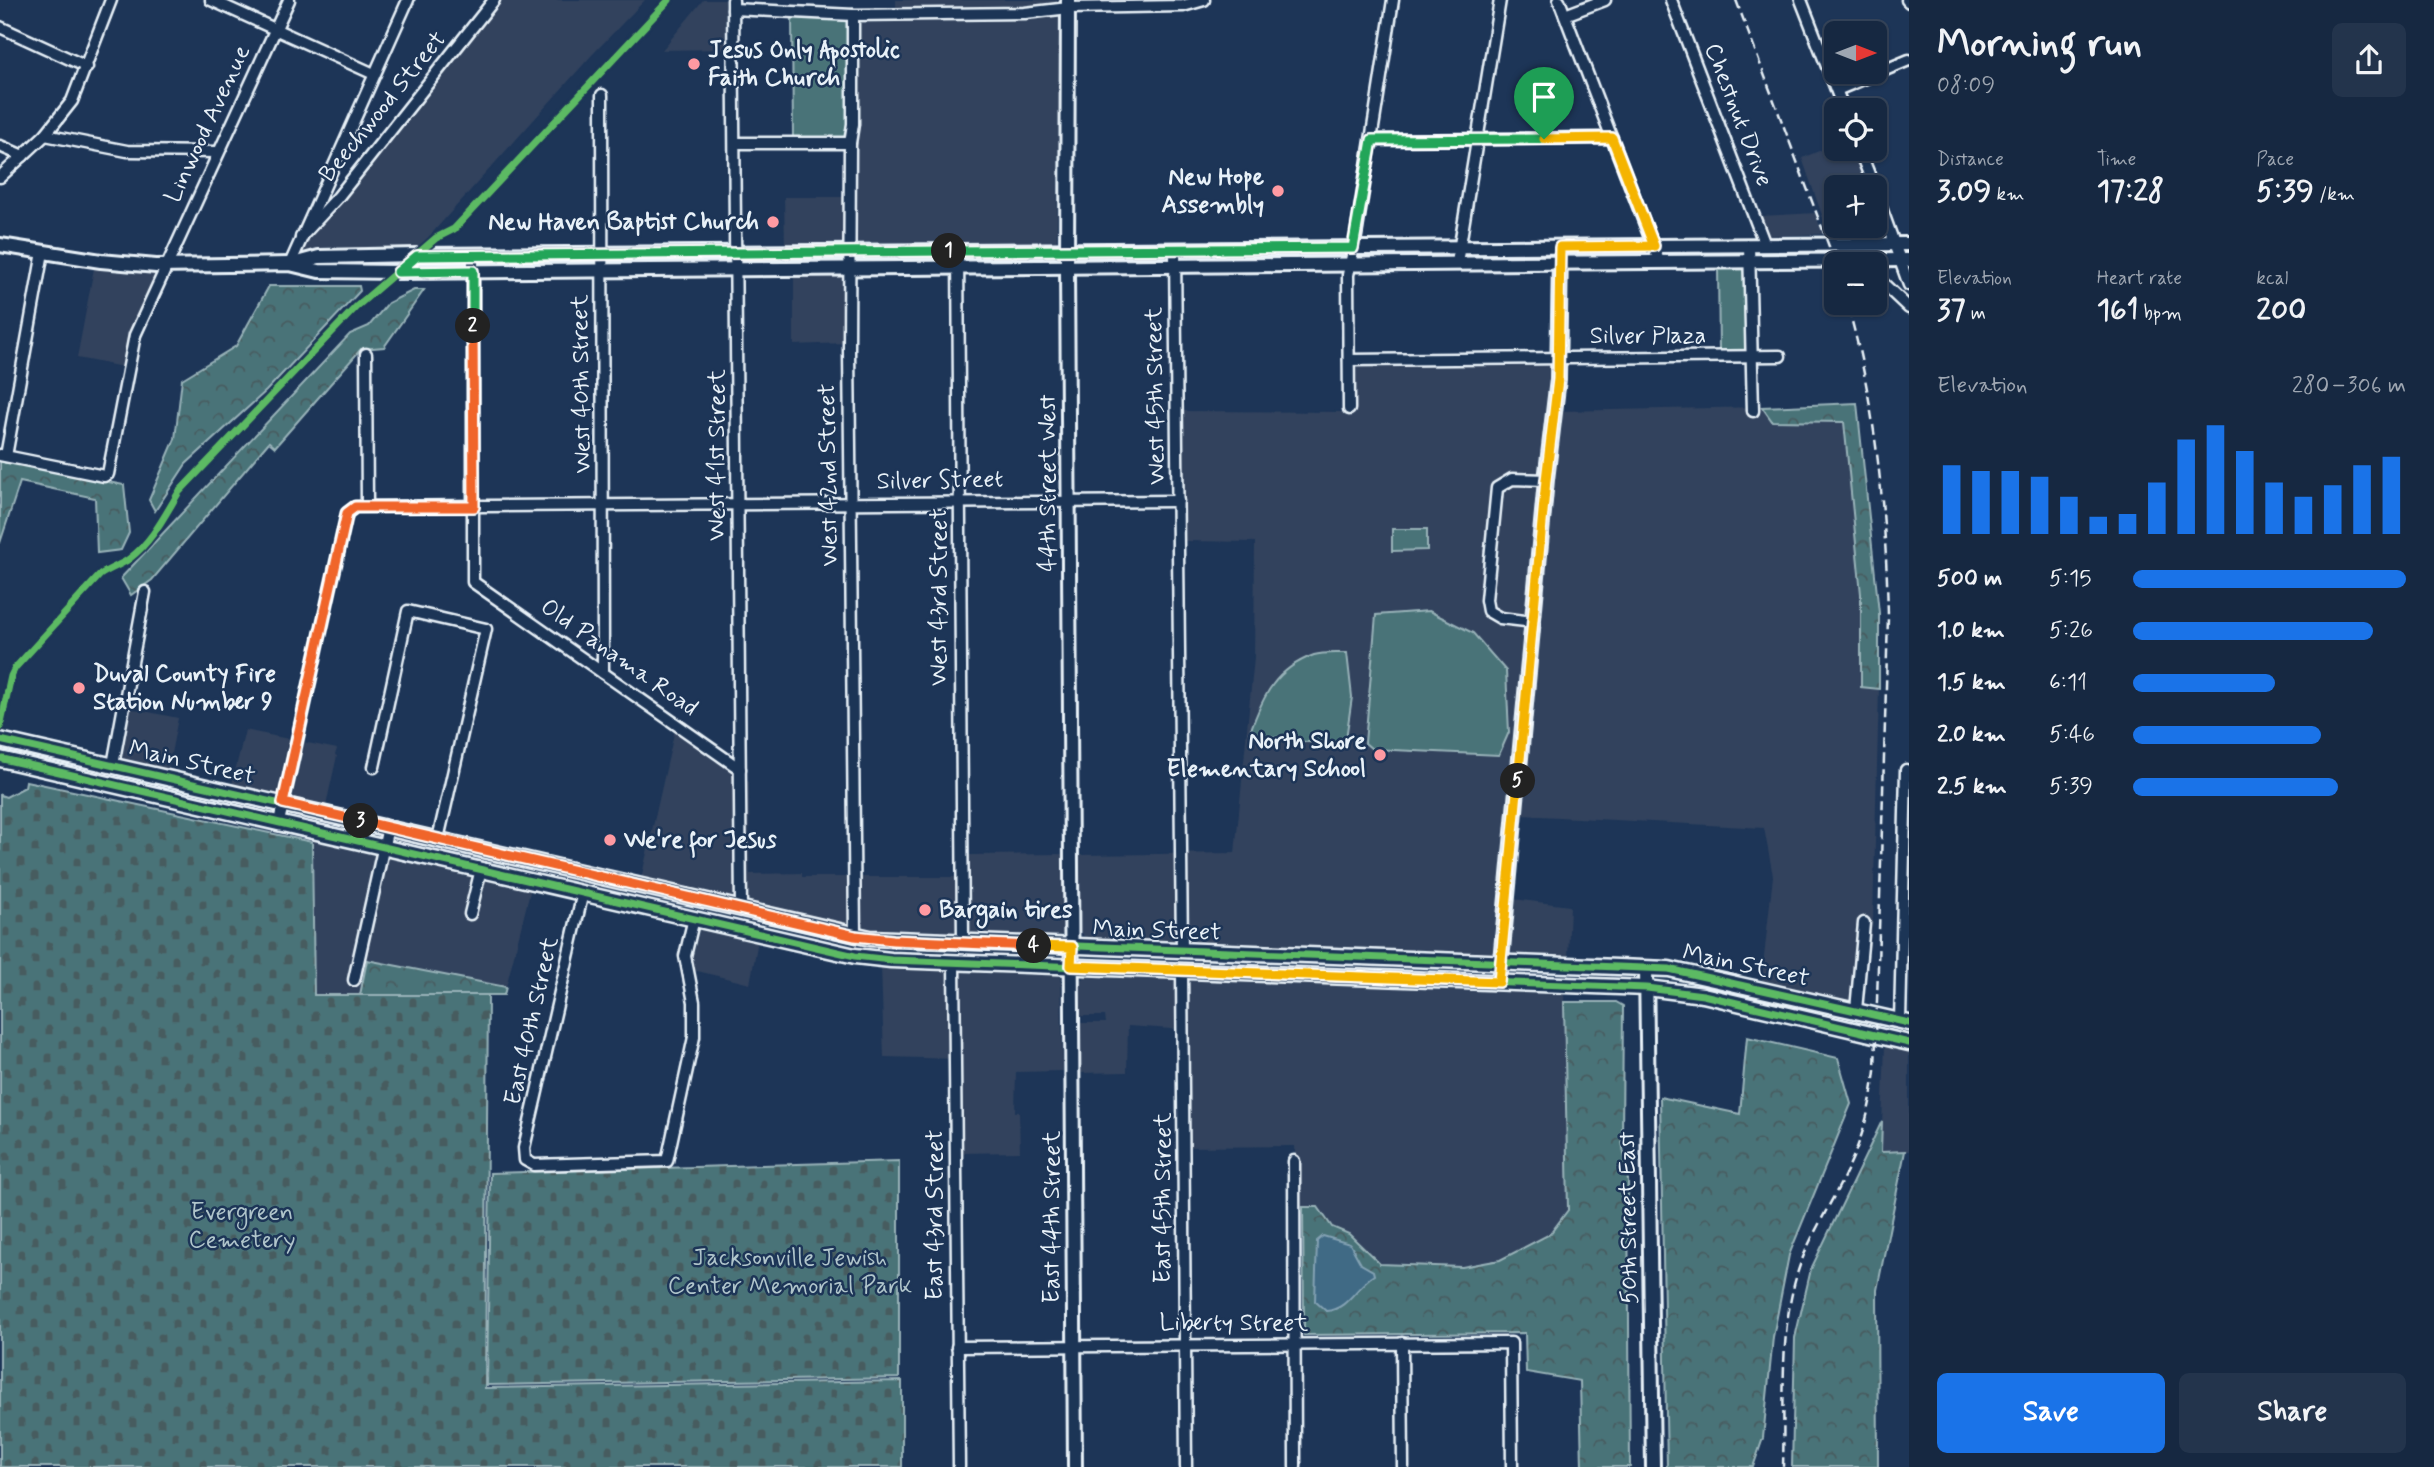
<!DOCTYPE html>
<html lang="en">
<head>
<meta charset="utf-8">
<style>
	:root { --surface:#162841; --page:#23344c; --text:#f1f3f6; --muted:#9ea6b1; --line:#35445a; --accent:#1a73e8 }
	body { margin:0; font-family:Mynerve,sans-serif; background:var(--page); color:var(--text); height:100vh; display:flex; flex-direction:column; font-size:26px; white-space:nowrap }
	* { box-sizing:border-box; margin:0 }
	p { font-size:23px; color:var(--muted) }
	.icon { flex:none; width:38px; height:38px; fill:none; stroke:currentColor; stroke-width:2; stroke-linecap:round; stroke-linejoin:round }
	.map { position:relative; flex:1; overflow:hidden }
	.panel { display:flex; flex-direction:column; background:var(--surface); width:525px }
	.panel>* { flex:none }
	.needle { width:46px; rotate:90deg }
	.controls { position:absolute; left:1824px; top:21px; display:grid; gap:14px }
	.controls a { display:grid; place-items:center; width:63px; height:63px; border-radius:10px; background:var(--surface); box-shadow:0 2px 5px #0004,0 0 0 2px var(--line); font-size:35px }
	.pin { position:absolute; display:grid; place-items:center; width:60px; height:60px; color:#fff; margin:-72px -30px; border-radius:50% 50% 50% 0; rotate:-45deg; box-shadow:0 0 7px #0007 }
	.pin .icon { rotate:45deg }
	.km { position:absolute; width:35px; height:35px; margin:-18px; border-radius:50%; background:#222; color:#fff; font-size:19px; line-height:35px; text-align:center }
	.round { display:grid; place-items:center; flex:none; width:74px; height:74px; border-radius:10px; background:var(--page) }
	.headline { display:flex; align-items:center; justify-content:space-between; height:119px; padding:0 28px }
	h1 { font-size:38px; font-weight:800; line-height:52px }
	.metrics { display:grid; grid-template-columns:repeat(3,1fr); gap:10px; height:119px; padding:7px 28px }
	.metrics div { display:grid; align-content:center }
	.metrics b { font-size:30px; font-weight:800 }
	.metrics small { font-size:19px; font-weight:400 }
	.metrics p { font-size:19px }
	.chart { height:196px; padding:14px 28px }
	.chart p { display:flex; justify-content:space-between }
	.chart svg { width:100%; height:126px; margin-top:7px; stroke:var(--accent); stroke-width:6 }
	.button { display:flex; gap:14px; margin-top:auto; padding:14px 28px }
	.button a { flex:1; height:80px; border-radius:10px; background:var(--accent); color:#fff; font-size:28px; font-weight:800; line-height:80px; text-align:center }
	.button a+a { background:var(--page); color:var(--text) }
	ul { padding:0 28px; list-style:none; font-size:23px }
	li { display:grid; grid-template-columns:112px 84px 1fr; align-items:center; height:52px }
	li i { height:18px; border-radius:9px; background:var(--accent) }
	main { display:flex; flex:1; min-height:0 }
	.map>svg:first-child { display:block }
	.built { fill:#31425d }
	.forest { fill:url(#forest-crowns); stroke:#98b2b8; stroke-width:2 }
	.cemetery { fill:url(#cemetery-stones); stroke:#98b2b8; stroke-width:2 }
	.green { fill:#497378; stroke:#98b2b8; stroke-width:2 }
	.water { fill:#3f6b85; stroke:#83a1b3; stroke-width:2 }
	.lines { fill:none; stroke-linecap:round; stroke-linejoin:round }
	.minor-casing { stroke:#e8f1f8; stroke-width:15 }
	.tertiary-casing { stroke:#e8f1f8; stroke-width:18 }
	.primary-casing { stroke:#e8f1f8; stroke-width:19 }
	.minor { stroke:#1d3557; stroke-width:10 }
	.tertiary { stroke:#1d3557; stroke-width:12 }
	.primary { stroke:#1d3557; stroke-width:14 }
	.rail { stroke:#e8f1f8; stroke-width:2.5; stroke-dasharray:10 5; stroke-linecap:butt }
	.cycleway-casing { stroke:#1d3557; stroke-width:11 }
	.cycleway { stroke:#5cba63; stroke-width:7 }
	.split-1-casing { stroke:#fff; stroke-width:14 }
	.split-2-casing { stroke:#fff; stroke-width:14 }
	.split-3-casing { stroke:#fff; stroke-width:14 }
	.split-4-casing { stroke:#fff; stroke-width:14 }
	.split-5-casing { stroke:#fff; stroke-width:14 }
	.split-6-casing { stroke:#fff; stroke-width:14 }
	.split-1 { stroke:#22a559; stroke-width:9 }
	.split-2 { stroke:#22a559; stroke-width:9 }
	.split-3 { stroke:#f0652b; stroke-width:9 }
	.split-4 { stroke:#f0652b; stroke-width:9 }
	.split-5 { stroke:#f5b400; stroke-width:9 }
	.split-6 { stroke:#f5b400; stroke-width:9 }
	.poi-dot { fill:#ff9aa2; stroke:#1d3557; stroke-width:2.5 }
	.labels { text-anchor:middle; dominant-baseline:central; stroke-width:5; stroke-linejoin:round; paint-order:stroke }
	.poi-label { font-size:24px; font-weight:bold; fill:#e8f1f8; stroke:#1d3557; text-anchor:start }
	.street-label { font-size:24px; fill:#e8f1f8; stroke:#1d3557 }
	.park-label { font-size:24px; fill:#b0c5cb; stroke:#1d3557 }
</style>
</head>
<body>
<main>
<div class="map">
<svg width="1909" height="1467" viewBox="0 0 1909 1467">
	<defs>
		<pattern id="forest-crowns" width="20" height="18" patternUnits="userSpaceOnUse" patternTransform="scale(1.75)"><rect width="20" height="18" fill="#497378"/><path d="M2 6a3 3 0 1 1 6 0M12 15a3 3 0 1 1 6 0" fill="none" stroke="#475b5f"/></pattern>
		<pattern id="cemetery-stones" width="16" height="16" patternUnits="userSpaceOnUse" patternTransform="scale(1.75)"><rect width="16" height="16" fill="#497378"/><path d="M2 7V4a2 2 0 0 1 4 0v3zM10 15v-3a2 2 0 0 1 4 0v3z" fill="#475b5f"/></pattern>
	</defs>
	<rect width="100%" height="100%" fill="#1d3557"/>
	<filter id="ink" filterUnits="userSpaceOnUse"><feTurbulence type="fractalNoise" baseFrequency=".0143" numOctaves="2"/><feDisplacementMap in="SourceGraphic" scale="14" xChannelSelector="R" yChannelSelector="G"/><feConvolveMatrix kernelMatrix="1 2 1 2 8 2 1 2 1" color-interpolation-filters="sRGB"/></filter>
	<g filter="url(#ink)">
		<!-- built -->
		<g class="built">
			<polygon points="500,0 645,0 591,56 416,251 297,254"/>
			<polygon points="703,0 725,0 726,49 662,50"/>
			<polygon points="896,0 1061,0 1057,236 1057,241 1054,244 785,248 784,197 843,197 842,154 848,136 847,17 896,18"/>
			<polygon points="1836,144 1836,149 1853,149 1867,187 1836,187 1836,226 1874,226 1874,207 1885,234 1829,235 1802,158"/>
			<polygon points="1815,213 1823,234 1768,236 1761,216"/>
			<polygon points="94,268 111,271 168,274 141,332 133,369 77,358"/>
			<polygon points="844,273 845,343 794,345 794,274"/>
			<polygon points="1555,363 1497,944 1494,951 1488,955 1086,939 1078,928 1078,855 1235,853 1254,657 1255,542 1184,541 1182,411 1344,412 1344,365"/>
			<polygon points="1762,407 1772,421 1844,422 1861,594 1861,686 1879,689 1873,921 1862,1005 1761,984 1773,876 1764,828 1521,815 1559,411"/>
			<polygon points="129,708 178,718 168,769 120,759"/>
			<polygon points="675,729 749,782 750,874 802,873 802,877 967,877 968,855 1066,854 1065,932 1056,939 868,930 641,879"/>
			<polygon points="245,730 337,749 335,755 337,756 326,805 232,784"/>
			<polygon points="313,837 531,888 506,987 367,960 360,995 314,995"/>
			<polygon points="1513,899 1570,906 1568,958 1518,956 1511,952 1509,945"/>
			<polygon points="700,927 758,940 750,984 689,969"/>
			<polygon points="881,966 1055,972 1061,977 1063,1071 1016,1072 1015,1112 1019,1112 1020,1152 961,1153 960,1059 884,1057"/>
			<polygon points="1093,974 1564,992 1568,1210 1550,1234 1500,1260 1462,1267 1380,1264 1349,1234 1332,1227 1318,1208 1296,1207 1295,1146 1188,1147 1186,1030 1128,1026 1127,1072 1080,1073 1080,1023 1106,1023 1105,1016 1080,1016 1081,980 1088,975"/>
			<polygon points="1885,1045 1909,1050 1909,1151 1881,1152"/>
		</g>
		<!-- forest -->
		<g class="forest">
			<polygon points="269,286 359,286 360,291 266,391 186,464 155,511 149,500 175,439 182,379 236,346"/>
			<polygon points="414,290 424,290 384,347 361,349 275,447 269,442 152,580 131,595 121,578 350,334 369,326 388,303"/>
			<polygon points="1857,403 1879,613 1879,689 1861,687 1861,594 1844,422 1772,421 1762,407"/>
			<polygon points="0,461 124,485 129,533 121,550 97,553 95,498 20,482 0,543"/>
			<polygon points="367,960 506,987 504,995 360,995"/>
			<polygon points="1564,1002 1616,1002 1623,1006 1622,1141 1628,1180 1630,1467 1582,1467 1580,1381 1526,1372 1525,1333 1304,1335 1303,1207 1318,1207 1332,1227 1349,1234 1380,1264 1462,1267 1500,1260 1550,1234 1568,1210"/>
			<polygon points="1747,1037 1838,1058 1851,1104 1789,1255 1773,1337 1763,1438 1753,1467 1667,1467 1660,1097 1740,1114"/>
			<polygon points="1882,1121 1881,1152 1905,1151 1877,1290 1878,1467 1792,1467 1795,1338 1811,1269"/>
		</g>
		<!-- cemetery -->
		<g class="cemetery">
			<polygon points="26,781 312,842 314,995 488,995 485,1388 902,1381 902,1467 0,1467 0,795 6,797 25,787"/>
			<polygon points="899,1161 899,1378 487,1385 490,1173"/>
		</g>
		<!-- green -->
		<g class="green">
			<polygon points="792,16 847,17 848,137 793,139"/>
			<polygon points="1718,266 1745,266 1747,351 1719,352"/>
			<polygon points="1392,529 1427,529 1427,550 1392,551"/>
			<polygon points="1429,611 1473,633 1506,671 1509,732 1499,755 1372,749 1365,743 1376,615"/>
			<path d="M1347 653 1352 697 1346 739 1340 744 1292 741 1250 732C1263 696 1275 669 1314 655 1323 652 1337 653 1347 653Z"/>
		</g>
		<!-- water -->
		<path class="water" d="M1323 1236 1350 1244 1361 1264 1373 1271 1374 1275C1357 1285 1348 1310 1326 1311L1315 1301 1317 1241Z"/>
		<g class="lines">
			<!-- minor casing -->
			<g class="minor-casing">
				<g id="minor">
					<polyline points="211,0 374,74"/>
					<polyline points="733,0 741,910"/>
					<polyline points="1559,0 1659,261"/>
					<polyline points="1671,0 1765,245"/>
					<polyline points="1801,0 1844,110"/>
					<polyline points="1907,0 1909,2"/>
					<polyline points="733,9 853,15 1025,13 1069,8 1183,6 1204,0"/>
					<polyline points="853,15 853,124 850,143 849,350 855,936"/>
					<polyline points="1565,15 1605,0"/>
					<polyline points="0,27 87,67"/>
					<polyline points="1837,90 1909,60"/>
					<polyline points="602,95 603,673"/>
					<polyline points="45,135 127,151 218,152"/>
					<polyline points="1372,140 1612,138"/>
					<polyline points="735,143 850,143"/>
					<polyline points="0,146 23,156"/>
					<polyline points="1859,149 1874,187"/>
					<polyline points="0,177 45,135 72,101 111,0"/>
					<polyline points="1874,188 1909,285"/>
					<polyline points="301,237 338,197 494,0"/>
					<polyline points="1749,245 1753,411"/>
					<polyline points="1175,250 1182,951"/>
					<polyline points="958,251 963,943"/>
					<polyline points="473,255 473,582 740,769"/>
					<polyline points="1457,263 1500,0"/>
					<polyline points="290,264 408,0"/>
					<polyline points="1874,275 1909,308"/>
					<polyline points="366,354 367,506"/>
					<polyline points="1349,360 1780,356"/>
					<polyline points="1349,409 1348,275 1356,236 1393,0"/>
					<polyline points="0,455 104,476 108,474 135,335 289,0"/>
					<polyline points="6,456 43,252"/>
					<polyline points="1534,622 1500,618 1488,611 1486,600 1497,488 1512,479 1546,480"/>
					<polyline points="113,765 145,592"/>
					<polyline points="374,767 408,611 486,629 438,839"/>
					<polyline points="279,822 347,513 355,507 1178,501"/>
					<polyline points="583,892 524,1148 525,1160 534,1165 667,1161 694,1037 694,1002 685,956 694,918"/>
					<polyline points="470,914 481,869"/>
					<polyline points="954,962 959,1467"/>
					<polyline points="1182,970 1186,1467"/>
					<polyline points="354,980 388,827"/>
					<polyline points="1856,1010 1864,923"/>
					<polyline points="1900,1021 1906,770"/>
					<polyline points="1294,1161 1295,1467"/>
					<polyline points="1402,1343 1403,1467"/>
					<polyline points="957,1347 1511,1343 1512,1467"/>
				</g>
			</g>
			<!-- tertiary casing -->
			<g class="tertiary-casing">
				<g id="tertiary">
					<polyline points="1068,0 1067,267 1075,1467"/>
					<polyline points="0,245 101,261 156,266 290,264 319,271 398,272 1909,260"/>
					<polyline points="293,264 319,257 417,255 1909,244"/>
					<polyline points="1646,968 1653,1467"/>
					<polyline points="1499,982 1546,480 1558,379 1560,254"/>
				</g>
			</g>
			<!-- primary casing -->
			<g class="primary-casing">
				<g id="primary">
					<polyline points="0,740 870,938 1669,969 1909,1023"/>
					<polyline points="0,759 855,956 891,960 1647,988 1703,995 1909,1043"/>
				</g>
			</g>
			<!-- minor -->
			<use href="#minor" class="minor"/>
			<!-- tertiary -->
			<use href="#tertiary" class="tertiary"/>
			<!-- primary -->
			<use href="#primary" class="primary"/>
			<!-- rail -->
			<g class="rail">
				<polyline points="1736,0 1836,265"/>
				<path d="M1783 1467C1785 1401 1778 1328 1800 1265 1813 1230 1835 1198 1850 1164 1864 1134 1871 1104 1875 1071L1888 617C1886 512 1876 405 1847 303"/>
			</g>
			<!-- cycleway casing -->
			<g class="cycleway-casing">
				<g id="cycleway">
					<path d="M0 727 11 676 15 668 100 575C110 568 121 565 129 559 152 542 165 515 179 492L356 307 436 238 454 229 669 0"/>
					<polyline points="0,740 870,938 1669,969 1909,1023"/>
					<polyline points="3,759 855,956 891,960 1647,988 1703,995 1909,1043"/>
				</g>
			</g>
			<!-- cycleway -->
			<use href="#cycleway" class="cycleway"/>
		</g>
	</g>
	<g class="lines" filter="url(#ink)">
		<!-- split-1 casing -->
		<g class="split-1-casing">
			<polyline id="split-1" points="949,251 1353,248 1372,140 1544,139"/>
		</g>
		<!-- split-2 casing -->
		<g class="split-2-casing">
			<polyline id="split-2" points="473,326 473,271 398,272 417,256 949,251"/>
		</g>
		<!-- split-3 casing -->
		<g class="split-3-casing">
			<polyline id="split-3" points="361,821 283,803 347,513 355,507 474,507 473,326"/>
		</g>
		<!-- split-4 casing -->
		<g class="split-4-casing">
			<polyline id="split-4" points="361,821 855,936 893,940 1034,946"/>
		</g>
		<!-- split-5 casing -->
		<g class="split-5-casing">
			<polyline id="split-5" points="1034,946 1072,947 1071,966 1499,982 1518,781"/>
		</g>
		<!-- split-6 casing -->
		<g class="split-6-casing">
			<polyline id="split-6" points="1518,781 1546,480 1558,379 1560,247 1654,246 1612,138 1544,139"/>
		</g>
		<!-- split-1 -->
		<use href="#split-1" class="split-1"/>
		<!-- split-2 -->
		<use href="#split-2" class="split-2"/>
		<!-- split-3 -->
		<use href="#split-3" class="split-3"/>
		<!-- split-4 -->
		<use href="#split-4" class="split-4"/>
		<!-- split-5 -->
		<use href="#split-5" class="split-5"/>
		<!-- split-6 -->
		<use href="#split-6" class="split-6"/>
	</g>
	<!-- markers -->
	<g class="poi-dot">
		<circle cx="694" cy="64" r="7"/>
		<circle cx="1278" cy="191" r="7"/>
		<circle cx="773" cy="222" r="7"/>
		<circle cx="79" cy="688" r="7"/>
		<circle cx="1380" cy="755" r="7"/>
		<circle cx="610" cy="840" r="7"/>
		<circle cx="925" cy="910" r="7"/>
	</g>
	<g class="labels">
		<!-- poi labels -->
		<g class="poi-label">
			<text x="708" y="50">Jesus Only Apostolic<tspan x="708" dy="28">Faith Church</tspan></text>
			<text x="1264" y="177" text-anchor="end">New Hope<tspan x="1264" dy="28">Assembly</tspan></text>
			<text x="759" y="222" text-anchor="end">New Haven Baptist Church</text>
			<text x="93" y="674">Duval County Fire<tspan x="93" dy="28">Station Number 9</tspan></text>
			<text x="1366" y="741" text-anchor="end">North Shore<tspan x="1366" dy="28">Elementary School</tspan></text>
			<text x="624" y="840">We're for Jesus</text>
			<text x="939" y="910">Bargain tires</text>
		</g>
		<!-- street labels -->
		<g class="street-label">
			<text transform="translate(383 107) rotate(-51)">Beechwood Street</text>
			<text transform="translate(1738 115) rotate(69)">Chestnut Drive</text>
			<text transform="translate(208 124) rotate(-65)">Linwood Avenue</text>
			<text x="1648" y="336">Silver Plaza</text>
			<text transform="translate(582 384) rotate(-91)">West 40th Street</text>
			<text transform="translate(1156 396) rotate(-91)">West 45th Street</text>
			<text transform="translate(717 455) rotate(-90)">West 41st Street</text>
			<text transform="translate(829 475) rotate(-91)">West 42nd Street</text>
			<text transform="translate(940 481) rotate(-1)">Silver Street</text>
			<text transform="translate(1048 483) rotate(-90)">44th Street West</text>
			<text transform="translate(939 597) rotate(-90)">West 43rd Street</text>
			<text transform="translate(619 658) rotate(35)">Old Panama Road</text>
			<text transform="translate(192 763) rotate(13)">Main Street</text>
			<text transform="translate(1157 931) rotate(2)">Main Street</text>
			<text transform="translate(1746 966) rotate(12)">Main Street</text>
			<text transform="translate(532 1021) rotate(-77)">East 40th Street</text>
			<text transform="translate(1163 1198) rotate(-90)">East 45th Street</text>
			<text transform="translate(935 1215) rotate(-90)">East 43rd Street</text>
			<text transform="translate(1052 1217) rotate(-90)">East 44th Street</text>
			<text transform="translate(1629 1218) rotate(-91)">50th Street East</text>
			<text x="1234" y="1323">Liberty Street</text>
		</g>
		<!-- park labels -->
		<g class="park-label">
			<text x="242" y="1212">Evergreen<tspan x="242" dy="28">Cemetery</tspan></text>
			<text x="790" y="1258">Jacksonville Jewish<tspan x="790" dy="28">Center Memorial Park</tspan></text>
		</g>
	</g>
</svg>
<div class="controls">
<a><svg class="needle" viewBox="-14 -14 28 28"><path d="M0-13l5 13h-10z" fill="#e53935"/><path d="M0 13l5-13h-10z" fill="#9ea6b1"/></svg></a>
<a><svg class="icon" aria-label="locate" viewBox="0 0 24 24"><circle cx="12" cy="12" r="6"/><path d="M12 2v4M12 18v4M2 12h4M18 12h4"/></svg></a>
<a>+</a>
<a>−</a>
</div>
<div class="pin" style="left:1544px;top:139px;background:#1e9e55"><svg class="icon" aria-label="arrive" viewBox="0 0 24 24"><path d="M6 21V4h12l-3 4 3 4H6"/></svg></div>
<b class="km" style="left:949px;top:251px">1</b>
<b class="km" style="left:473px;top:326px">2</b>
<b class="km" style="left:361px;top:821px">3</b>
<b class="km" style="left:1034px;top:946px">4</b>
<b class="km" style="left:1518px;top:781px">5</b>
</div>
<section class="panel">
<div class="headline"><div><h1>Morning run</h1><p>08:09</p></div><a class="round"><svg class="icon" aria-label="share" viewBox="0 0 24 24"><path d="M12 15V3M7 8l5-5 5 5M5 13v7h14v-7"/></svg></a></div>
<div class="metrics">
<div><p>Distance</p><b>3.09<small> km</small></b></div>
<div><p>Time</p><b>17:28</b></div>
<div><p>Pace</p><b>5:39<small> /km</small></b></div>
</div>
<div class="metrics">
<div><p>Elevation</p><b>37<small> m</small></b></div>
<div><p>Heart rate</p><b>161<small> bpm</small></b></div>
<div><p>kcal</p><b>200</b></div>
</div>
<div class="chart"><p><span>Elevation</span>280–306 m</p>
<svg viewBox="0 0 160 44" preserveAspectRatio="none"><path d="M5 44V20M15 44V22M25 44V22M35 44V24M45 44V31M55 44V38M65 44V37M75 44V26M85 44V11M95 44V6M105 44V15M115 44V26M125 44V31M135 44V27M145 44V20M155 44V17"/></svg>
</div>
<ul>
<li><b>500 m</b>5:15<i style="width:100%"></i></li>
<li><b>1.0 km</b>5:26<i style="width:88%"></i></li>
<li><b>1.5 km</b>6:11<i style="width:52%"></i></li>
<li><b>2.0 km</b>5:46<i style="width:69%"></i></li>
<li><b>2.5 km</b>5:39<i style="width:75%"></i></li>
</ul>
<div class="button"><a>Save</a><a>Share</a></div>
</section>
</main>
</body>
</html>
